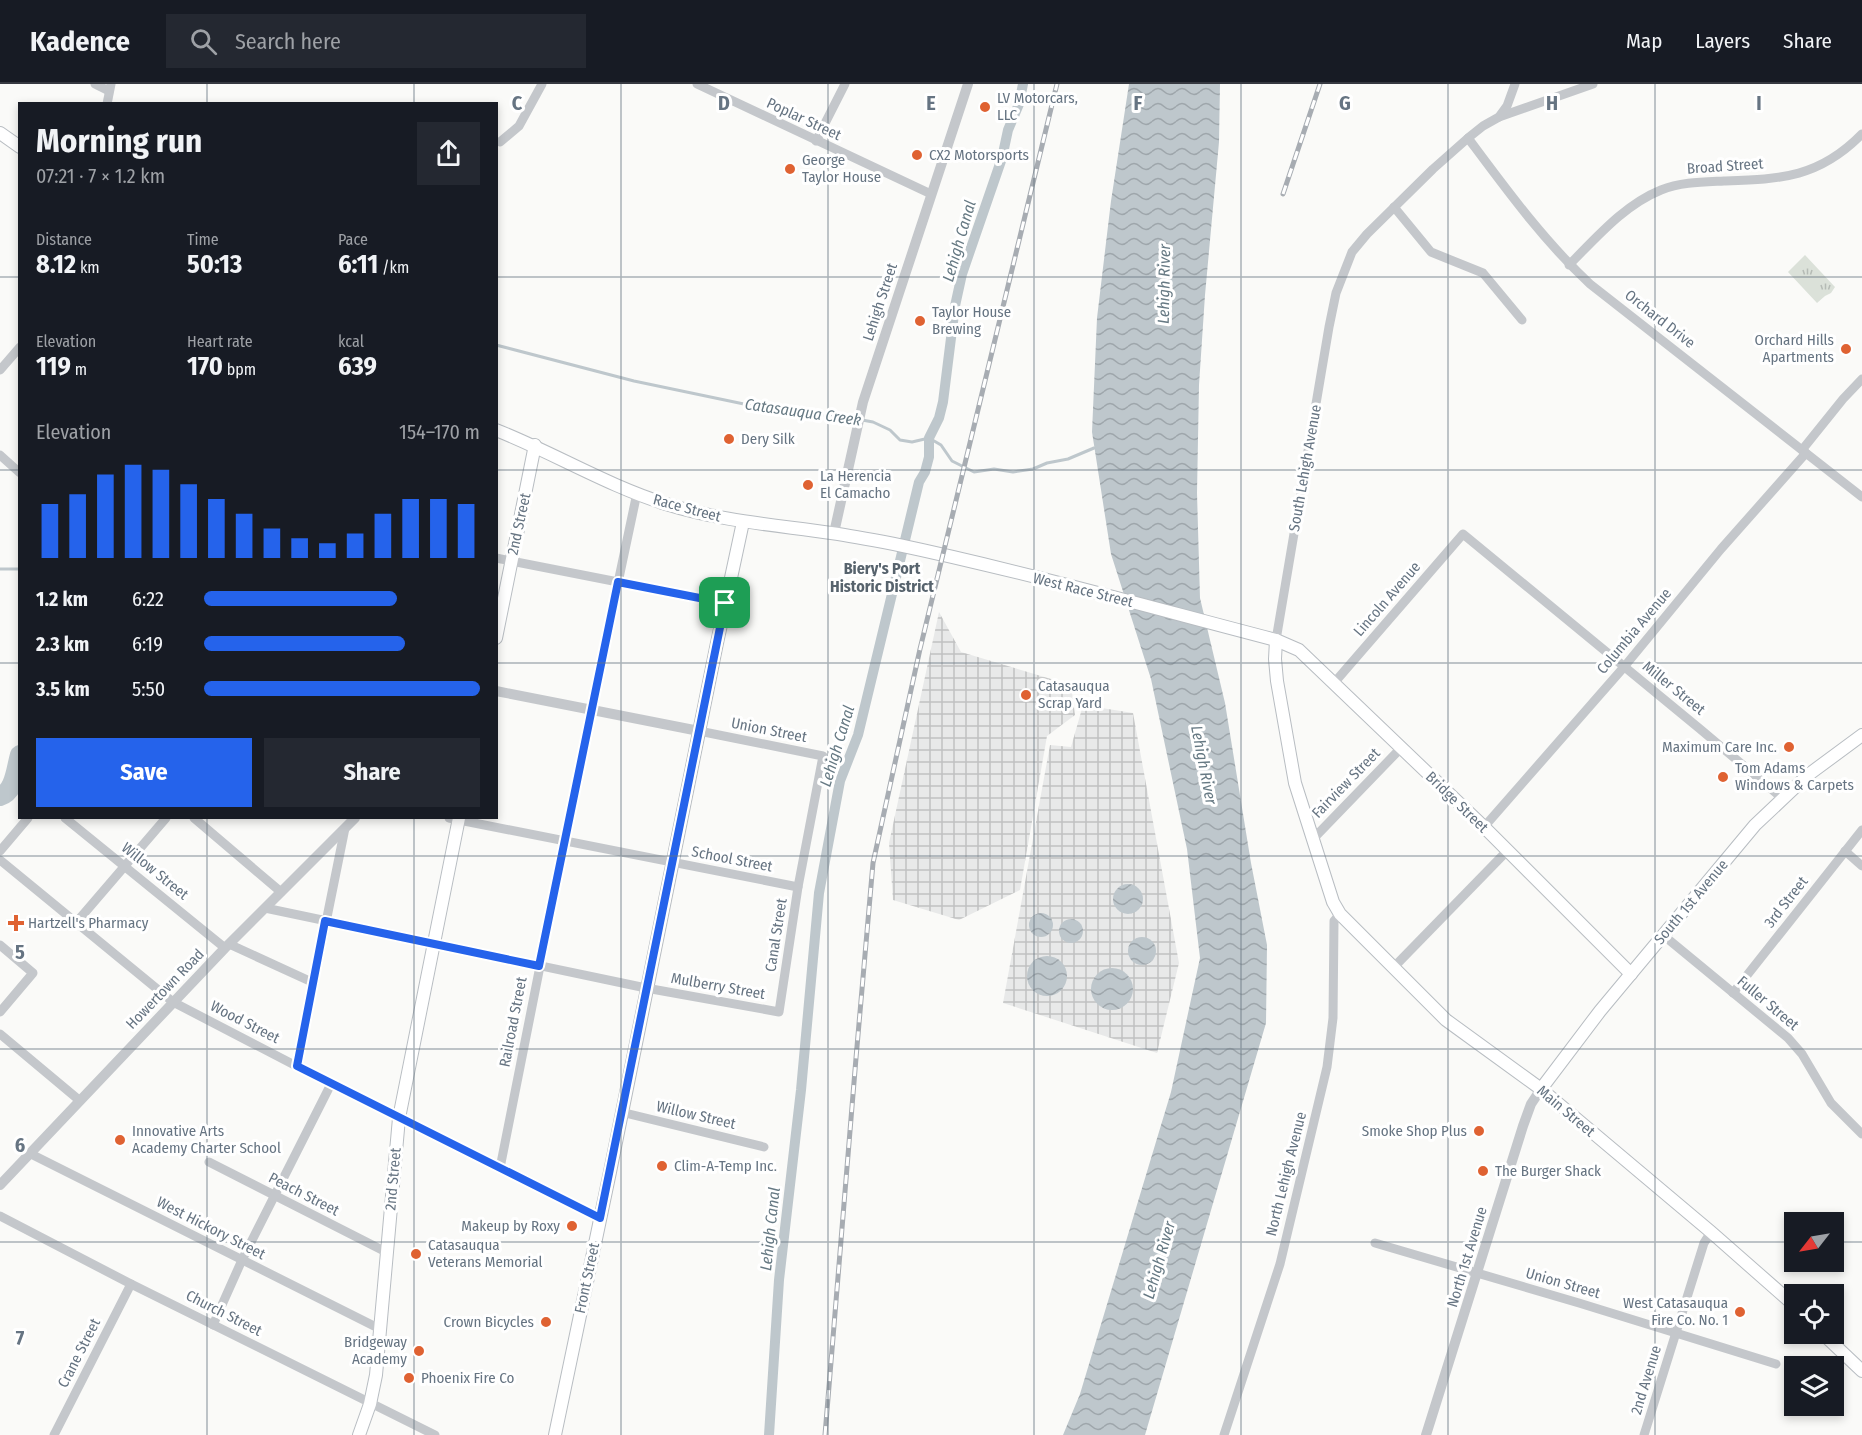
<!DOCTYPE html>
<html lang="en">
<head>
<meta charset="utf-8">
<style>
	:root { --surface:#171b24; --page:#242831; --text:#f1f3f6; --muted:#9ea1a6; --line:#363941; --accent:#2563eb }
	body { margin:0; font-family:"Fira Sans Condensed",sans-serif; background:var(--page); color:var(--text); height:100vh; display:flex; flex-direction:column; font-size:22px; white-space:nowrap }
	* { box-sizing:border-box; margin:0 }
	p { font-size:20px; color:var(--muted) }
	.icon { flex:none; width:33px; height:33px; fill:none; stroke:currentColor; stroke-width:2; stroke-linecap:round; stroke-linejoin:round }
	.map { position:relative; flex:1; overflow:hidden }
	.panel { position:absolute; left:18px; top:18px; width:480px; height:717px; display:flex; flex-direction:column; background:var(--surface); border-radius:0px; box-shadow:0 3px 9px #0003 }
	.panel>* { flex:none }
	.needle { width:39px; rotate:239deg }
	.fabs { position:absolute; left:1784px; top:1128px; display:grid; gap:12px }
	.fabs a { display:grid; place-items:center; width:60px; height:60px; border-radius:0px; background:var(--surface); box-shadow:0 3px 9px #0003; font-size:30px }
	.pin { position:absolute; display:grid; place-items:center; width:51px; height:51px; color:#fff; margin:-26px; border-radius:12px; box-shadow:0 3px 9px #0006 }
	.round { display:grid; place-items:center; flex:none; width:63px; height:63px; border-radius:0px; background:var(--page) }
	.summary { display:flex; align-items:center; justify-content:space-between; height:102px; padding:0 18px }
	h1 { font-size:33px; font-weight:700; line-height:45px }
	.figures { display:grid; grid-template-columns:repeat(3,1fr); gap:9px; height:102px; padding:6px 18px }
	.figures div { display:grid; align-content:center }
	.figures b { font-size:26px; font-weight:700 }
	.figures small { font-size:16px; font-weight:400 }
	.figures p { font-size:16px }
	.chart { height:168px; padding:12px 18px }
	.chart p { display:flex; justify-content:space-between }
	.chart svg { width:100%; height:108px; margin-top:6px; stroke:var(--accent); stroke-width:6 }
	.action { display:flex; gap:12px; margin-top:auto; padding:12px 18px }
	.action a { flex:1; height:69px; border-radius:0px; background:var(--accent); color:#fff; font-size:24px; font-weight:700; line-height:69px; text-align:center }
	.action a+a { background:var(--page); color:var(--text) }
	ul { padding:0 18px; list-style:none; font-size:20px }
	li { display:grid; grid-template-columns:96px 72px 1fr; align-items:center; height:45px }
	li i { height:15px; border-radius:8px; background:var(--accent) }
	header { display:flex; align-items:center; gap:36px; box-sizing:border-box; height:84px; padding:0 30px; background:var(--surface); border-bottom:2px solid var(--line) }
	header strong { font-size:28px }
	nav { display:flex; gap:33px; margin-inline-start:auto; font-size:21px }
	.search { width:420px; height:54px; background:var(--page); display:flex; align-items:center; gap:15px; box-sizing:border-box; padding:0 21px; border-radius:0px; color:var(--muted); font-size:22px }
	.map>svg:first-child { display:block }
	.industrial { fill:url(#industrial-grid) }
	.park { fill:url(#park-tufts) }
	.water { fill:url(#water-waves) }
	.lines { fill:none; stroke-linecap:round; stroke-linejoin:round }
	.stream { stroke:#bec7cc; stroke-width:3 }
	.canal { stroke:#bec7cc; stroke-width:10 }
	.river { stroke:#bec7cc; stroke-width:20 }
	.secondary-casing { stroke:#b8bdc2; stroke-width:14 }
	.minor { stroke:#c4c7cb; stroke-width:9 }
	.tertiary { stroke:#c4c7cb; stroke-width:10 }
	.secondary { stroke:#fff; stroke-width:12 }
	.rail-casing { stroke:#a7acb2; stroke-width:5 }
	.rail { stroke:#fff; stroke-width:3; stroke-dasharray:9; stroke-linecap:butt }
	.route-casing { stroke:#fff; stroke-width:12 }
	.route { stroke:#2563eb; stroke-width:8 }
	.grid { fill:none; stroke:#667482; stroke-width:1.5; stroke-opacity:0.55 }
	.poi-dot { fill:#df6232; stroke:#fff; stroke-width:2 }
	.labels { text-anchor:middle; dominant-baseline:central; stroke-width:6; stroke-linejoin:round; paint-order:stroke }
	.poi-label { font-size:15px; fill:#667482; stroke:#fff; text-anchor:start }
	.street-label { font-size:15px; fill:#667482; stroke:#fff }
	.water-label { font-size:16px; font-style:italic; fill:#667983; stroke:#fff }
	.neighbourhood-label { font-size:16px; font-weight:bold; fill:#57636d; stroke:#fff }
	.grid-label { font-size:20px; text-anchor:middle; font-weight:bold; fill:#667482; stroke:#fff; stroke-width:6; stroke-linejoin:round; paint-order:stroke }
</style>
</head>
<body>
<header>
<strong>Kadence</strong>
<div class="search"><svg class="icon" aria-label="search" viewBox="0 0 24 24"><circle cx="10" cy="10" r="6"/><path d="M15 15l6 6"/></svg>Search here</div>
<nav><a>Map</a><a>Layers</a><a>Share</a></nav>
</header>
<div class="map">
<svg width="1862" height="1351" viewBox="0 0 1862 1351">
	<defs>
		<pattern id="industrial-grid" width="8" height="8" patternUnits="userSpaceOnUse" patternTransform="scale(1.5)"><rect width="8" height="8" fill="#e8e9e9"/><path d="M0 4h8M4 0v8" fill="none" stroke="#c0c1c2"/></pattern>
		<pattern id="park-tufts" width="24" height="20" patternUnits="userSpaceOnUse" patternTransform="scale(1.5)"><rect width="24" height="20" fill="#dbe1d9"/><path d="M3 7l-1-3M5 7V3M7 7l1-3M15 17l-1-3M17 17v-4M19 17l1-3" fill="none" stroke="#b5bbb5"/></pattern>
		<pattern id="water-waves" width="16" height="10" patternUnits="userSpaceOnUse" patternTransform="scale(1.5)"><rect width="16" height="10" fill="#bec7cc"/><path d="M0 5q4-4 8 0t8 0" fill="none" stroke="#9ea6ab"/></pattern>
	</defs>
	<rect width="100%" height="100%" fill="#fafaf8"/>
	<!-- industrial -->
	<g class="industrial">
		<polygon points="939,528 961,568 1071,601 1075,631 1047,652 1020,806 959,836 893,816 889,759"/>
		<polygon points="1083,621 1133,629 1179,879 1157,969 1003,919 1050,661 1071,663"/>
	</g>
	<!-- park -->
	<polygon class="park" points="1805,171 1835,203 1831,209 1825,212 1817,219 1788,188"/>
	<!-- water -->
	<g class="water">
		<polygon points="1129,0 1220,0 1219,58 1205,211 1199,301 1197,409 1200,514 1225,619 1251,779 1267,861 1266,939 1145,1351 1063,1351 1080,1310 1171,1008 1200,874 1187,765 1151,595 1111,470 1092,348 1097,234 1111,117"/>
		<circle cx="1128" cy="815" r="15"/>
		<circle cx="1041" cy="841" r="12"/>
		<circle cx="1071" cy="847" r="12"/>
		<circle cx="1142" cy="867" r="14"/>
		<circle cx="1047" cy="892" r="20"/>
		<circle cx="1112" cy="905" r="21"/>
	</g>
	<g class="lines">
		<!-- stream -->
		<g class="stream">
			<polyline points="496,261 634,297 763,324 856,335"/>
			<polyline points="862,336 873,338 890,346 900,356 912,358 929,354 941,361 952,377 974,388 994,385 1013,388 1033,385 1047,379 1068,375 1094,364"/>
			<polyline points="0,485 20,485"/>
		</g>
		<!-- canal -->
		<polyline class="canal" points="769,1351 779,1196 801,1006 819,809 840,697 858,651 919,398 925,388 929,373 929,354 939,334 943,318 955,222 962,190 1002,74 1008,46 1019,20 1023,0"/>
		<!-- river -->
		<path class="river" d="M0 712C15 708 16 684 20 671"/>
		<!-- secondary casing -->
		<g class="secondary-casing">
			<g id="secondary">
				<polyline points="0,49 20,63"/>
				<path d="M496 346C554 369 608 402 666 420 720 437 776 441 831 449 852 452 873 456 894 460 1022 487 1149 523 1276 556L1299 566 1484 743 1631 890"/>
				<polyline points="496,554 535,361"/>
				<polyline points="1276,556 1275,575 1277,597 1295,699 1333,818 1340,830 1446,936 1541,1005 1711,1148 1794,1221"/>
				<polyline points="1541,1005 1600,927 1755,741 1808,691 1862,651"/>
				<polyline points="1823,1250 1862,1287"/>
				<polyline points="359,1351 370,1320 376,1291 399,1034 459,734"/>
				<polyline points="555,1351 610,1088 717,559 743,438"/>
			</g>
		</g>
		<!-- minor -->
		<g class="minor">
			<polyline points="95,0 109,7"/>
			<polyline points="697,0 931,110"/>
			<polyline points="107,20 111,0"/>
			<polyline points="1499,33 1593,0"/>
			<path d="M1468 54C1506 105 1543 156 1590 200L1862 413"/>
			<polyline points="816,57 845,0"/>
			<polyline points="500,58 519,42 542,0"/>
			<polyline points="1394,123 1431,168 1483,189 1522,236"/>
			<path d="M1569 181C1597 153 1624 121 1661 106 1681 98 1702 98 1724 97 1781 95 1819 94 1862 50"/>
			<polyline points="0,286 20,263"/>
			<polyline points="1802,366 1843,315 1862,295"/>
			<polyline points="0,371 20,389"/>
			<polyline points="496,474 725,519"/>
			<polyline points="1276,556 1329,243 1336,209 1352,168 1367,150 1433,85 1468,54 1483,42 1499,33 1507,22 1515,0"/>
			<polyline points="1334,599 1463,450 1700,645 1782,714"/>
			<polyline points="65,734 225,864"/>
			<polyline points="194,734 281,808"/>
			<polyline points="449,734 798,803"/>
			<polyline points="1484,743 1624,583 1721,465 1806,369"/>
			<polyline points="1313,755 1401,664"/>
			<polyline points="0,767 28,734"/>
			<polyline points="1845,767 1862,782"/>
			<polyline points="0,776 173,918 331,1000 600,1134"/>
			<polyline points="265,824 646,904 779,928 798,803 823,672 699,647"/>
			<polyline points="75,840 166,734"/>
			<polyline points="1663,851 1788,954 1802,970 1831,1019 1862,1050"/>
			<polyline points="229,860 314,899"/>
			<polyline points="0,861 33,889 0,928"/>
			<polyline points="1393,884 1507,767"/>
			<polyline points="1733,909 1862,746"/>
			<polyline points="0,950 79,1016"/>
			<polyline points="297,982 345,744"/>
			<polyline points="621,1028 764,1063"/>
			<polyline points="29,1069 380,1245"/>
			<polyline points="209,1078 386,1168"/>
			<polyline points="500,1084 587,645 637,409"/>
			<polyline points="0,1132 131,1200 435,1351"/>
			<polyline points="1375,1159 1579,1219 1776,1280"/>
			<polyline points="213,1241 242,1176 331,1000"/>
			<polyline points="54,1351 131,1200"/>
			<polyline points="1224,1351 1280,1180 1327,983 1333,934 1334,837 1340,830"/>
			<polyline points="1644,1351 1704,1159 1711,1148"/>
		</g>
		<!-- tertiary -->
		<g class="tertiary">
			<polyline points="834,449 863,318 968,0"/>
			<polyline points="496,607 699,647"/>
			<polyline points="0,1101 225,864 355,734"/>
			<polyline points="1426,1351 1523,1042 1531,1020 1541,1005"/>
		</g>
		<!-- secondary -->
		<use href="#secondary" class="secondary"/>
		<!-- rail casing -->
		<g class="rail-casing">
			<g id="rail">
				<polyline points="1283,110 1320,0"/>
				<polyline points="825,1351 856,974 873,779 920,565 1057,0"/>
			</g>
		</g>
		<!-- rail -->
		<use href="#rail" class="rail"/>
	</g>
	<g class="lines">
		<!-- route casing -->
		<g class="route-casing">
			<polygon id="route" points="618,498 725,519 600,1134 297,982 325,837 539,882"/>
		</g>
		<!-- route -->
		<use href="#route" class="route"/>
	</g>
	<!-- grid -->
	<path class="grid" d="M207 0V20M414 0V20M621 0V1351M828 0V1351M1034 0V1351M1241 0V1351M1448 0V1351M1655 0V1351M0 193H20M496 193H1862M0 386H20M496 386H1862M0 579H20M496 579H1862M207 734V1351M414 734V1351M0 772H1862M0 965H1862M0 1158H1794M1833 1158H1862"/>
	<!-- markers -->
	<g class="poi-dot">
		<circle cx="985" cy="23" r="6"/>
		<circle cx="917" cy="71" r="6"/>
		<circle cx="790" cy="85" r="6"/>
		<circle cx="920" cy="237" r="6"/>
		<circle cx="1846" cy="265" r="6"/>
		<circle cx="729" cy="355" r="6"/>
		<circle cx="808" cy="401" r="6"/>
		<circle cx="1026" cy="611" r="6"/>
		<circle cx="1789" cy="663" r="6"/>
		<circle cx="1723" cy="693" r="6"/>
		<path d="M13 830h6v6h6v6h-6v6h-6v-6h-6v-6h6z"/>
		<circle cx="1479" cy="1047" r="6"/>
		<circle cx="120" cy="1056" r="6"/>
		<circle cx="662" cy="1082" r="6"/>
		<circle cx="1483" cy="1087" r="6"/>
		<circle cx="572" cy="1142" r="6"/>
		<circle cx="416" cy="1170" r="6"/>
		<circle cx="1740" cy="1228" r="6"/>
		<circle cx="546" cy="1238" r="6"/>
		<circle cx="419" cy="1267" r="6"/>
		<circle cx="409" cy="1294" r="6"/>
	</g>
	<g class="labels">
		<!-- poi labels -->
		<g class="poi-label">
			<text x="997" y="14">LV Motorcars,<tspan x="997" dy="17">LLC</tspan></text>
			<text x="929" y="71">CX2 Motorsports</text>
			<text x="802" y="76">George<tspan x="802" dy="17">Taylor House</tspan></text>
			<text x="932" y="228">Taylor House<tspan x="932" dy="17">Brewing</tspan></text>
			<text x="1834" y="256" text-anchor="end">Orchard Hills<tspan x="1834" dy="17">Apartments</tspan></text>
			<text x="741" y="355">Dery Silk</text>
			<text x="820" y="392">La Herencia<tspan x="820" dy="17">El Camacho</tspan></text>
			<text x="1038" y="602">Catasauqua<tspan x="1038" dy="17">Scrap Yard</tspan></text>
			<text x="1777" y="663" text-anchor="end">Maximum Care Inc.</text>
			<text x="1735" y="684">Tom Adams<tspan x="1735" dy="17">Windows &amp; Carpets</tspan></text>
			<text x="28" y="839">Hartzell's Pharmacy</text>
			<text x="132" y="1047">Innovative Arts<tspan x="132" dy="17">Academy Charter School</tspan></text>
			<text x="1467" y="1047" text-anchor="end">Smoke Shop Plus</text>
			<text x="674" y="1082">Clim-A-Temp Inc.</text>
			<text x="1495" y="1087">The Burger Shack</text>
			<text x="560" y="1142" text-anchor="end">Makeup by Roxy</text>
			<text x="428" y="1161">Catasauqua<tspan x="428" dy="17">Veterans Memorial</tspan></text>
			<text x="1728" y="1219" text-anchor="end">West Catasauqua<tspan x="1728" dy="17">Fire Co. No. 1</tspan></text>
			<text x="534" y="1238" text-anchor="end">Crown Bicycles</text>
			<text x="407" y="1258" text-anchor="end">Bridgeway<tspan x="407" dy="17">Academy</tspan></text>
			<text x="421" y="1294">Phoenix Fire Co</text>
		</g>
		<!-- street labels -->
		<g class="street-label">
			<text transform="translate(804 35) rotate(25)">Poplar Street</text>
			<text transform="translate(1725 82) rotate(-4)">Broad Street</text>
			<text transform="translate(880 218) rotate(-72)">Lehigh Street</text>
			<text transform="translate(1660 235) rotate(38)">Orchard Drive</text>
			<text transform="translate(1305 384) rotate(-80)">South Lehigh Avenue</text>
			<text transform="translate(687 424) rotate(15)">Race Street</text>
			<text transform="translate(519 440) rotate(-78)">2nd Street</text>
			<text transform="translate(1083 506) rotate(14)">West Race Street</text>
			<text transform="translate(1387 515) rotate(-49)">Lincoln Avenue</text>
			<text transform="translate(1634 547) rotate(-50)">Columbia Avenue</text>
			<text transform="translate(1674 604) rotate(39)">Miller Street</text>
			<text transform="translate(769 646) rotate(11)">Union Street</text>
			<text transform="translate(1346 699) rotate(-46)">Fairview Street</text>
			<text transform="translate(1457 718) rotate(44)">Bridge Street</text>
			<text transform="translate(732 775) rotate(11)">School Street</text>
			<text transform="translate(155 787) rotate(39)">Willow Street</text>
			<text transform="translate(1691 818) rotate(-50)">South 1st Avenue</text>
			<text transform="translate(1786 818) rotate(-52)">3rd Street</text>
			<text transform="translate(776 851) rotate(-81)">Canal Street</text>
			<text transform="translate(718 902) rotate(10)">Mulberry Street</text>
			<text transform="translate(165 905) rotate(-46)">Howertown Road</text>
			<text transform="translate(1768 919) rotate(40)">Fuller Street</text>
			<text transform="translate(245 938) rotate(27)">Wood Street</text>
			<text transform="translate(513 938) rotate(-79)">Railroad Street</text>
			<text transform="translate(1566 1027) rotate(40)">Main Street</text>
			<text transform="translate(696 1031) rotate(13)">Willow Street</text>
			<text transform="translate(1286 1090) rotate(-76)">North Lehigh Avenue</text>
			<text transform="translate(393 1095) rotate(-85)">2nd Street</text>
			<text transform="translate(304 1110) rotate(27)">Peach Street</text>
			<text transform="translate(211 1144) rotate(27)">West Hickory Street</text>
			<text transform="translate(1467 1173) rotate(-73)">North 1st Avenue</text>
			<text transform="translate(587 1194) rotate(-78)">Front Street</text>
			<text transform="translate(1563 1199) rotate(16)">Union Street</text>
			<text transform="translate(224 1229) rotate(27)">Church Street</text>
			<text transform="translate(79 1269) rotate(-63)">Crane Street</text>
			<text transform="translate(1646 1296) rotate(-73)">2nd Avenue</text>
		</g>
		<!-- water labels -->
		<g class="water-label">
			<text transform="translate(959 157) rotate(-74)">Lehigh Canal</text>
			<text transform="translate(1164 200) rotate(-89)">Lehigh River</text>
			<text transform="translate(803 328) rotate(8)">Catasauqua Creek</text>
			<text transform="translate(837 662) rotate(-73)">Lehigh Canal</text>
			<text transform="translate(1204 681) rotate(79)">Lehigh River</text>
			<text transform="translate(770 1145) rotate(-84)">Lehigh Canal</text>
			<text transform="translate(1159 1176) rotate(-74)">Lehigh River</text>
		</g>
		<!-- neighbourhood labels -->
		<g class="neighbourhood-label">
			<text x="882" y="484">Biery's Port<tspan x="882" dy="18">Historic District</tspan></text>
		</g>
	</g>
	<g class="grid-label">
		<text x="517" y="26">C</text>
		<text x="724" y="26">D</text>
		<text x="931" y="26">E</text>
		<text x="1138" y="26">F</text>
		<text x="1345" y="26">G</text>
		<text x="1552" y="26">H</text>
		<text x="1759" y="26">I</text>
		<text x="20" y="875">5</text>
		<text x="20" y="1068">6</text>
		<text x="20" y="1261">7</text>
	</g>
</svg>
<div class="fabs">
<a><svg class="needle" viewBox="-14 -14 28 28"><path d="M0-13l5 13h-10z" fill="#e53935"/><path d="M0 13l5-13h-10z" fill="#9ea1a6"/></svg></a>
<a><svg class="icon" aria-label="locate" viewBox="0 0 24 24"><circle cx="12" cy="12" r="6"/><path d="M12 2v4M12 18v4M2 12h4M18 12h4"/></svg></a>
<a><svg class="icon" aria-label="layers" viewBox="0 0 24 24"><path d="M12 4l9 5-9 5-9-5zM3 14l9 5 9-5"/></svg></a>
</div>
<div class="pin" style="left:725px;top:519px;background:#1e9e55"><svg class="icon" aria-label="arrive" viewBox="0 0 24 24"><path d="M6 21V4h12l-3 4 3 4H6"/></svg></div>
<section class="panel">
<div class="summary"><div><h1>Morning run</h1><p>07:21 · 7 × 1.2 km</p></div><a class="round"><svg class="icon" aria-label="share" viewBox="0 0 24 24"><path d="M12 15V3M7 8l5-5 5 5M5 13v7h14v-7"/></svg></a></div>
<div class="figures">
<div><p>Distance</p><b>8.12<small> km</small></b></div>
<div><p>Time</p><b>50:13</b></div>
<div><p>Pace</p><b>6:11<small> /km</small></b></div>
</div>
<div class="figures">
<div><p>Elevation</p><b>119<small> m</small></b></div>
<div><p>Heart rate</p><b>170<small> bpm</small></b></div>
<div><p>kcal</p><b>639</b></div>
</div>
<div class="chart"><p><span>Elevation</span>154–170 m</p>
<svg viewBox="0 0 160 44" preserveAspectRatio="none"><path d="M5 44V22M15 44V18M25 44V10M35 44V6M45 44V8M55 44V14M65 44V20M75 44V26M85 44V32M95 44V36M105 44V38M115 44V34M125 44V26M135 44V20M145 44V20M155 44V22"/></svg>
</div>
<ul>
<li><b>1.2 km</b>6:22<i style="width:70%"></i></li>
<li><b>2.3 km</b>6:19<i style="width:73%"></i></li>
<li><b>3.5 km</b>5:50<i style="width:100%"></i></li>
</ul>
<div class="action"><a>Save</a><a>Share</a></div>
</section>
</div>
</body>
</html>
